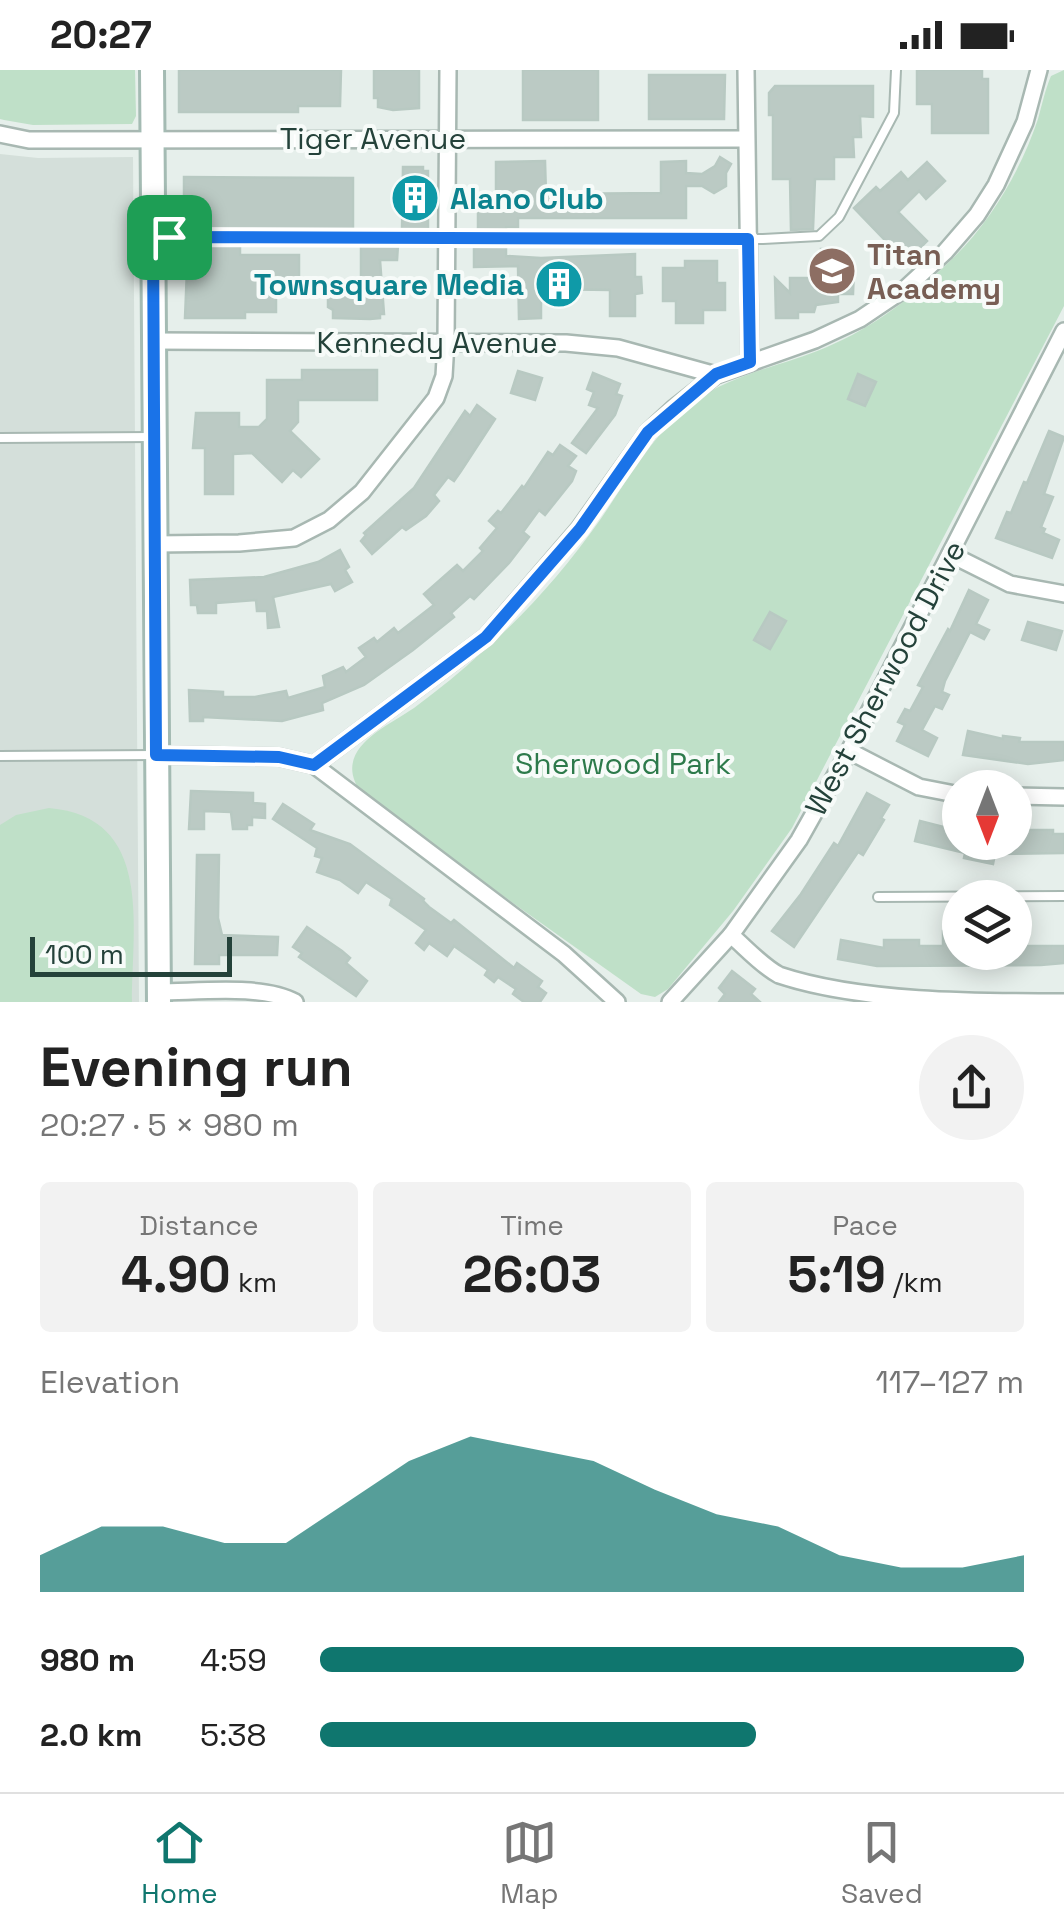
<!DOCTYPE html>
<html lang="en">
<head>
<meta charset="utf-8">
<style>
	:root { --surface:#fff; --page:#f2f2f2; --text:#222; --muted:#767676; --line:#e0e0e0; --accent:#0f766e }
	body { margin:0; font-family:"Space Grotesk",sans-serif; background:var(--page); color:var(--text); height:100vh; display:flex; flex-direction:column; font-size:38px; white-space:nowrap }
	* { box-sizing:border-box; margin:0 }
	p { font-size:32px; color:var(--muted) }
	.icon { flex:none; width:55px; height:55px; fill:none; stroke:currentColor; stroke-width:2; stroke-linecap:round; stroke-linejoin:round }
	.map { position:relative; height:932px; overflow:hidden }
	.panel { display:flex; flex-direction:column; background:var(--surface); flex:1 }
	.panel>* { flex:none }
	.needle { width:65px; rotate:180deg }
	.buttons { position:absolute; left:942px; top:700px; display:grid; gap:20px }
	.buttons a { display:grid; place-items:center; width:90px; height:90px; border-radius:50%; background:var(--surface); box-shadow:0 5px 25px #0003; font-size:50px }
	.scale { position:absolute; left:30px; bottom:25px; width:202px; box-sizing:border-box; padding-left:10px; border:5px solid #24423a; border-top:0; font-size:28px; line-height:35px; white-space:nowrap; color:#24423a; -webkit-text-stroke:8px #f7fbf9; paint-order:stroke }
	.pin { position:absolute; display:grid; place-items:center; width:85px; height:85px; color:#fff; margin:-42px; border-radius:20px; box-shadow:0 5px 15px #0006 }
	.round { display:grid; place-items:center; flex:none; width:105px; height:105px; border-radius:52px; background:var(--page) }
	.summary { display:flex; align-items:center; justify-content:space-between; height:170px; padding:0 40px }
	h1 { font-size:55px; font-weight:700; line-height:75px }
	.metrics { display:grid; grid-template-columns:repeat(3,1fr); gap:15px; height:170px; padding:10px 40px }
	.metrics div { display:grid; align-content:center; border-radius:10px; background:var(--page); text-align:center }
	.metrics b { font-size:50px; font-weight:700 }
	.metrics small { font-size:28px; font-weight:400 }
	.metrics p { font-size:28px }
	.chart { height:280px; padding:20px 40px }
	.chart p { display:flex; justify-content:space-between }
	.chart svg { width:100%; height:180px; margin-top:10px; fill:var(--accent); opacity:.7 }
	ul { padding:0 40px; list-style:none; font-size:32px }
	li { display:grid; grid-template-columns:160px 120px 1fr; align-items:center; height:75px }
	li i { height:25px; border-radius:12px; background:var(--accent) }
	.status { display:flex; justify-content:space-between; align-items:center; height:70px; padding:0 50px; background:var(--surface); direction:ltr }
	.status svg { height:28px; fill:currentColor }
	.tab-bar { display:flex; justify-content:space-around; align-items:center; height:140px; border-top:2px solid var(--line); background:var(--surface); font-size:28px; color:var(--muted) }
	.tab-bar a { display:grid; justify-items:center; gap:5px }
	.tab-bar .on { color:var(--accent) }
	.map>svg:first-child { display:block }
	.built { fill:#d4dfda }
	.green { fill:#bfe0c8 }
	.building { fill:#bbcac4; stroke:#b8c9c2; stroke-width:2.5 }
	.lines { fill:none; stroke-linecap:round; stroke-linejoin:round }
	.lane-casing { stroke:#a8b8b2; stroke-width:12 }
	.street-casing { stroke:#a8b8b2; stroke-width:20 }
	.secondary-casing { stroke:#a4bbb3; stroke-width:28 }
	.lane { stroke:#fff; stroke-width:8 }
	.street { stroke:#fff; stroke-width:15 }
	.secondary { stroke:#fff; stroke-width:22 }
	.route-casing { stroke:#fff; stroke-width:20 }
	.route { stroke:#1a73e8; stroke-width:12 }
	.labels { text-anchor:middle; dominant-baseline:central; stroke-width:8; stroke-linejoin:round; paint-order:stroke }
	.street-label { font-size:30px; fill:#24423a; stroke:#f7fbf9 }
	.culture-label { font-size:30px; font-weight:bold; fill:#0d838f; stroke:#f7fbf9; text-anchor:start }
	.education-label { font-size:30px; font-weight:bold; fill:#785e54; stroke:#f7fbf9; text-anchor:start }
	.park-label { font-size:30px; fill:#2d7a4b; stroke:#f7fbf9 }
</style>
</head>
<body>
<div class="status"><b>20:27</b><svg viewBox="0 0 49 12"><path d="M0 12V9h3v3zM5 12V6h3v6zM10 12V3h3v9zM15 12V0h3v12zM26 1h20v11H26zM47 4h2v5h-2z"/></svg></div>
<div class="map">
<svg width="1064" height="932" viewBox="0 0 1064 932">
	<rect width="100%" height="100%" fill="#e6efeb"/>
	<!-- built -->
	<polygon class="built" points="0,84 38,88 133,87 139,932 0,932"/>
	<!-- green -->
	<g class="green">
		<polygon points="0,0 135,0 136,46 132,54 33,55 4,50 0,49"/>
		<path d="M1064 0V236L792 758 733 841 668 919 655 927 641 924 364 727C328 681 383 659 414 638 438 620 462 601 484 580 528 542 566 498 600 450 629 408 653 363 694 332 733 303 783 296 827 277 874 257 914 226 951 190 990 153 1021 100 1038 49 1042 35 1045 20 1051 6Z"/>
		<path d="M49 738C154 747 132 856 132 932H0V755L16 745Z"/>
	</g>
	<!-- building -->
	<g class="building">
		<polygon points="179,0 341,0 340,36 298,36 298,42 179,42"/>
		<polygon points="374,0 419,0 419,38 393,40 378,37 378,28 374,28"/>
		<rect x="523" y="0" width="75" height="50"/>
		<polygon points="917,0 982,0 982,9 988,9 988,63 932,63 932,34 917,34"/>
		<polygon points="649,5 725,5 724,49 649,49"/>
		<polygon points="775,16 873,16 873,47 860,46 861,67 853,67 854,87 834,87 834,109 815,109 813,159 791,160 790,109 773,109 773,45 769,45 769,23"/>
		<polygon points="720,87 731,94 726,103 726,116 714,123 702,116 686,116 686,148 518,148 518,157 506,157 506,161 478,161 478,140 496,140 496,92 545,91 546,124 661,123 661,92 686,91 686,103 702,104 715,96"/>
		<polygon points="927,92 945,111 926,129 919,121 898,142 927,171 906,192 854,138 876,117 880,121 901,102 908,110"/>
		<polygon points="403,97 423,97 423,101 428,101 428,160 402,160"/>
		<polygon points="184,107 353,108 353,160 184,160"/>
		<polygon points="188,175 240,175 240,185 299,185 299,208 276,210 276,242 245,242 245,248 185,248"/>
		<polygon points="361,175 398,175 397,190 380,190 384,244 380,244 380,248 370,249 333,248 333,240 328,237 328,217 361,217"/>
		<polygon points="474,176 506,176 506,186 541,188 635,184 635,207 641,207 642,223 635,224 635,246 610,246 610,220 541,219 541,248 519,249 518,196 474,197"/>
		<polygon points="821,179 838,179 838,190 845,190 854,198 853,224 838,224 838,232 816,235 814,242 798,242 798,248 776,248 775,208 790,223 790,208 821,208"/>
		<polygon points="685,191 717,191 717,213 725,213 725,240 703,240 703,253 676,253 676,231 663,231 663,198 685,198"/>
		<polygon points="302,300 377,300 377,330 298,330 298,352 290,361 319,389 301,407 293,400 282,412 252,383 233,384 233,424 205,424 205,378 193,378 196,343 239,343 239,357 259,357 267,349 267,310 302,310"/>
		<polygon points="518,301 542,308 535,330 511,323"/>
		<polygon points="593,303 620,314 616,324 622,326 615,345 586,383 572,373 598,338 589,335 594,322 587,319"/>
		<polygon points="858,304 876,312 865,336 848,329"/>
		<polygon points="477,335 495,349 461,401 454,411 448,407 434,425 439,431 426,446 406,460 402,457 372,484 361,471 366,465 364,463 414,418 465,341 470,346"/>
		<polygon points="1049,361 1064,367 1044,424 1053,427 1041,457 1045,459 1043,463 1059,470 1052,488 996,468 1007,442 1011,443 1024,412 1027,413"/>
		<polygon points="560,375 576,386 568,396 576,401 572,411 545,445 539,440 523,462 529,467 509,493 474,529 470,526 451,543 454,547 413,580 364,615 322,633 323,640 282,651 203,647 203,651 190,651 189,620 223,622 223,627 255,627 286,621 288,628 325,617 323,606 343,597 346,602 366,587 359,578 374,568 377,572 394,558 398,563 434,535 424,524 457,495 463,501 483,481 480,478 497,458 489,451 498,441 501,443 522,416 524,418 548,382 553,385"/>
		<polygon points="340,480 349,497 345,500 352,512 335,521 331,514 273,527 279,557 268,558 267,541 257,541 256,530 216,533 216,543 198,543 197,535 191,535 190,510 264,507 318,492"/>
		<polygon points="969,520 988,530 976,554 989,560 984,569 970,562 945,611 942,622 949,625 942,639 935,636 922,660 937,668 928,686 897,671 905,655 898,652 905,639 910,641 923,617 918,615 948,559 950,561"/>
		<polygon points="770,542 786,551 770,579 754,570"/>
		<polygon points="1028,552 1062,561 1056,580 1022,570"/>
		<polygon points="968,661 1003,669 1003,666 1020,668 1019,672 1064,672 1064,690 1028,694 963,685"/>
		<polygon points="191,721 253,723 253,733 265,734 265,748 252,747 252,755 247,755 247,759 233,759 231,742 204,741 204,759 189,759"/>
		<polygon points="867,723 889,735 881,748 884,750 863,785 858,782 794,877 772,861 801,824 834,773 838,776"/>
		<polygon points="283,734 314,754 310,760 350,774 424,829 423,831 429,837 451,853 454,850 514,898 517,893 542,911 538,917 546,923 540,932 524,932 513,924 516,919 498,907 494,912 485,905 488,900 454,876 447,886 429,873 424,880 416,873 426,860 390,835 392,829 366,812 358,823 340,810 317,802 322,788 315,786 317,778 273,749"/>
		<polygon points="920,751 959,761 956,772 1017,772 1017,770 1024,770 1024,760 1053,760 1053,764 1064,764 1064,783 995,784 993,794 964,788 965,783 915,771"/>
		<polygon points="197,785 219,785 218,848 222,865 278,867 277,885 219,885 219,894 195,894"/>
		<polygon points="307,857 342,881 350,888 346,893 367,911 356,926 299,887 302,883 293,877"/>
		<polygon points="943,861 960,861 960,882 1017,882 1017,876 1064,876 1064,893 1041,895 877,896 838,889 841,870 884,878 884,870 919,870 919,876 943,876"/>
		<polygon points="732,901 755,919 751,924 760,932 719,932 725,924 719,918"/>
	</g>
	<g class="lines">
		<!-- lane casing -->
		<g class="lane-casing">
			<g id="lane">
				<polyline points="157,167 763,169 819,166 839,147 894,43 896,0"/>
				<polyline points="0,368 153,367"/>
				<polyline points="0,686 156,685"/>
				<polyline points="878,827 1064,826"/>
			</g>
		</g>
		<!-- street casing -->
		<g class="street-casing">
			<g id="street">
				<polyline points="746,0 750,292"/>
				<polyline points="0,64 29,70 746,69"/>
				<polyline points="154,271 566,273 618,278 716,305"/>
				<polyline points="155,474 239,473 294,468 329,450 362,422 436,328 444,306 446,272 448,0"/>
				<polyline points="950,484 1010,514 1064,524"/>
				<polyline points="849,681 919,717 960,725"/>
				<polyline points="156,685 279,687 314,695 564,884 617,932"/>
				<polyline points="314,695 486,567 579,459 648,362 674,338 716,305 815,270 860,249 906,218 945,182 977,145 996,115 1025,52 1039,0"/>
				<polyline points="1015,726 1064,727"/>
				<path d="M731 865C746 878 762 896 779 905 860 932 975 932 1064 932"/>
				<path d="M159 922C197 922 263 914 295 932"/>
				<polyline points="670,932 731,865 799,770 849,681 1064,261"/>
			</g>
		</g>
		<!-- secondary casing -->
		<g class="secondary-casing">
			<polyline id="secondary" points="152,0 159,932"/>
		</g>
		<!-- lane -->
		<use href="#lane" class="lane"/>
		<!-- street -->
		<use href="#street" class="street"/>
		<!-- secondary -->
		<use href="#secondary" class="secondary"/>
	</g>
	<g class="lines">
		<!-- route casing -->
		<g class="route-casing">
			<polygon id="route" points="153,167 748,169 750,292 716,304 648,362 580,459 486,567 314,695 279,687 156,685"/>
		</g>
		<!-- route -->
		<use href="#route" class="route"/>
	</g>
	<!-- icons -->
	<defs>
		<g id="building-disc" transform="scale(2.5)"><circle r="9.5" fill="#0f9aa8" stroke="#f7fbf9"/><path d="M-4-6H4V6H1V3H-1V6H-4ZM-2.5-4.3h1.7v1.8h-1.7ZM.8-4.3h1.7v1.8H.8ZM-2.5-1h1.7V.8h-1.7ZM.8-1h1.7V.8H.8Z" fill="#fff"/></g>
		<g id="school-disc" transform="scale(2.5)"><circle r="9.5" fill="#8d6e63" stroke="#f7fbf9"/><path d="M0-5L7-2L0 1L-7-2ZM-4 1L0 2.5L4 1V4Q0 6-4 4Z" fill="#fff"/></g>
	</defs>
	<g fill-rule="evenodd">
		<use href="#building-disc" x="415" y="128"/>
		<use href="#school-disc" x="832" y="201"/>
		<use href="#building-disc" x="559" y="214"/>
	</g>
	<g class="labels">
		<!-- street labels -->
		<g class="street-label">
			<text x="373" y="68">Tiger Avenue</text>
			<text x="437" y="272">Kennedy Avenue</text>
			<text transform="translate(885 608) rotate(-62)">West Sherwood Drive</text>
		</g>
		<!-- culture labels -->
		<g class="culture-label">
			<text x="450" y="128">Alano Club</text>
			<text x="524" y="214" text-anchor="end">Townsquare Media</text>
		</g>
		<!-- education labels -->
		<g class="education-label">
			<text x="867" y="184">Titan<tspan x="867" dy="34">Academy</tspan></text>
		</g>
		<!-- park labels -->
		<g class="park-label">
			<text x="623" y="693">Sherwood Park</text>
		</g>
	</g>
</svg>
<div class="buttons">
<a><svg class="needle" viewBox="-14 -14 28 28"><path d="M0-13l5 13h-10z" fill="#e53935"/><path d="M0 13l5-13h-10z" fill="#767676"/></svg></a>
<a><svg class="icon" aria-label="layers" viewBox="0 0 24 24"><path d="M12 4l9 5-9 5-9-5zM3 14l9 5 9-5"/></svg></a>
</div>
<div class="scale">100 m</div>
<div class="pin" style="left:169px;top:167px;background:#1e9e55"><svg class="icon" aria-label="arrive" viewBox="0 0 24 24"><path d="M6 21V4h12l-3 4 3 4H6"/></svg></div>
</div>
<section class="panel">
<div class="summary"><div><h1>Evening run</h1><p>20:27 · 5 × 980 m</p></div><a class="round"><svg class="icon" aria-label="share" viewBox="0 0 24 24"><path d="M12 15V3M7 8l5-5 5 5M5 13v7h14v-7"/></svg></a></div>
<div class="metrics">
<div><p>Distance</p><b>4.90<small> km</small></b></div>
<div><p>Time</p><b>26:03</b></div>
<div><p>Pace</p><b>5:19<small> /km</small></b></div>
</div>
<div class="chart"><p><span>Elevation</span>117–127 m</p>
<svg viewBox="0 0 160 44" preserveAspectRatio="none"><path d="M0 44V35L10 28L20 28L30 32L40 32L50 22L60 12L70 6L80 9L90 12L100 19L110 25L120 28L130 35L140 38L150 38L160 35V44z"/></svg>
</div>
<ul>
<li><b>980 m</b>4:59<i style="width:100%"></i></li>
<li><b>2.0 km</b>5:38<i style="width:62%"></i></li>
</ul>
</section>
<nav class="tab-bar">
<a class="on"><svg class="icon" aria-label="home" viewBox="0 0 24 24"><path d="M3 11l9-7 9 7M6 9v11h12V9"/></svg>Home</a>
<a><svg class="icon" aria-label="map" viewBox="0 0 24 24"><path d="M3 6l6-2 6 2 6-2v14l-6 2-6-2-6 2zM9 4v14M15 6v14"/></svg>Map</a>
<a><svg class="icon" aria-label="saved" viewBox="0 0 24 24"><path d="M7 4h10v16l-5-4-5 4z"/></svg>Saved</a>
</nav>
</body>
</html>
